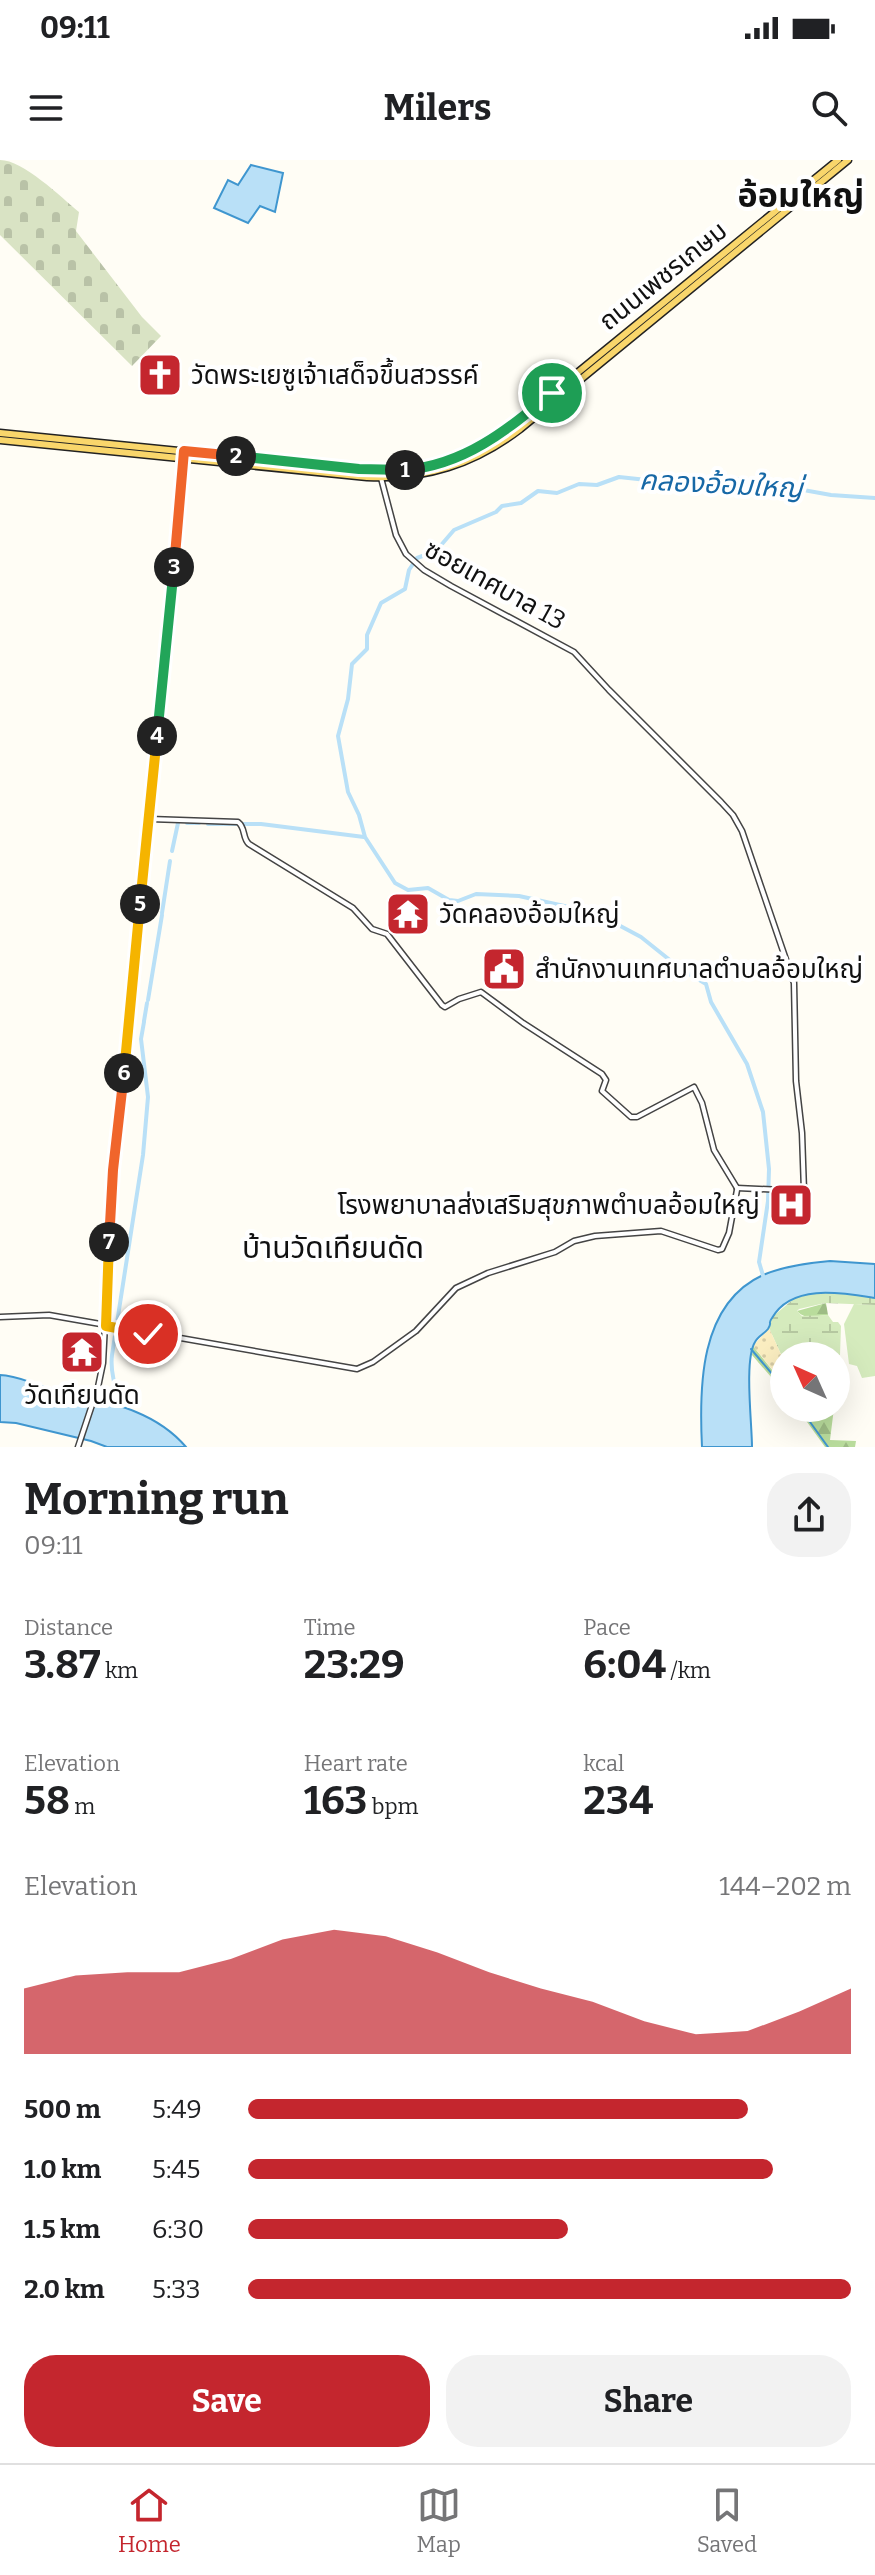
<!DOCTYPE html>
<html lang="en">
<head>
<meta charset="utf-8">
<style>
	:root { --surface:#fff; --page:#f2f2f2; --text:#202124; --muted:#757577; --line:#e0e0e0; --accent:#c4262e }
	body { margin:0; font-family:Bitter,"Noto Sans Thai",serif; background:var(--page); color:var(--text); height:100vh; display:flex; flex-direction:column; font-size:30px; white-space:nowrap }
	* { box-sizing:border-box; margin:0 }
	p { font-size:26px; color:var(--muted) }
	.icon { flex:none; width:44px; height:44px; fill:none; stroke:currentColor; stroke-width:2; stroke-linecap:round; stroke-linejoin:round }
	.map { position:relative; height:1287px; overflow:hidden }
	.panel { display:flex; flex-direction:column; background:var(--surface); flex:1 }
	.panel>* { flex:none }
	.needle { width:52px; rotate:315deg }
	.controls { position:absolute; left:770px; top:1182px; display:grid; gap:16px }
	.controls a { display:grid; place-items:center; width:80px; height:80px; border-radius:50%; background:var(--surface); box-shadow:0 8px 32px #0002; font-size:40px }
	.pin { position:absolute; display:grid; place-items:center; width:68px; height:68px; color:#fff; margin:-34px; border:4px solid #fff; border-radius:50%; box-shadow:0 2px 8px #0007 }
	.km { position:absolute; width:40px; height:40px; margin:-20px; border-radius:50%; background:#222; color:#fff; font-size:22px; line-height:40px; text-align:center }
	.round { display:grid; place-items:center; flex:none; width:84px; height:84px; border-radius:32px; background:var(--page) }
	.headline { display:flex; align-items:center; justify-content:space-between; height:136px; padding:0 24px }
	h1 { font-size:44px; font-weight:700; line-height:60px }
	.figures { display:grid; grid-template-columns:repeat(3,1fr); gap:12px; height:136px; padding:8px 24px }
	.figures div { display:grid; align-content:center }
	.figures b { font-size:40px; font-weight:700 }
	.figures small { font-size:22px; font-weight:400 }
	.figures p { font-size:22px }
	.chart { height:224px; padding:16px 24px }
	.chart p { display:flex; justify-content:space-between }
	.chart svg { width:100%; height:144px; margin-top:8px; fill:var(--accent); opacity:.7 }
	.primary-button { display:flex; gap:16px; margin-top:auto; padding:16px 24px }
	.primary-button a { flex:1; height:92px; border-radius:32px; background:var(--accent); color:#fff; font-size:32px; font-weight:700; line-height:92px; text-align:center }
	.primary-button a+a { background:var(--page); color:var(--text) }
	ul { padding:0 24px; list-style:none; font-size:26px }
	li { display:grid; grid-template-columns:128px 96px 1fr; align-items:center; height:60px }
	li i { height:20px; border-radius:10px; background:var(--accent) }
	.status { display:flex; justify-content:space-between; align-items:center; height:56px; padding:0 40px; background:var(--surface); direction:ltr }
	.status svg { height:22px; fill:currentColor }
	header { display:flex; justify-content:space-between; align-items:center; height:104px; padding:0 24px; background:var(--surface); font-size:36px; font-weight:700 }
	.menu { display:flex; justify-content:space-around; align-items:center; height:112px; border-top:2px solid var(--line); background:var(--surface); font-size:22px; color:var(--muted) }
	.menu a { display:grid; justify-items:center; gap:4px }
	.menu .active { color:var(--accent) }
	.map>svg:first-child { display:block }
	.green { fill:#d5ebbd }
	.forest { fill:url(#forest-firs) }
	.wetland { fill:url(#wetland-marsh) }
	.sand { fill:url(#sand-dots) }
	.cemetery { fill:url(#cemetery-stones) }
	.water { fill:#b9e0f7; stroke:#3f96cf; stroke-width:2 }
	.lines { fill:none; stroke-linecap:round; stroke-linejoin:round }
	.stream { stroke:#3f96cf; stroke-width:2 }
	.canal { stroke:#b9e0f7; stroke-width:4 }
	.tertiary-casing { stroke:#444; stroke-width:7 }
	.primary-casing { stroke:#222; stroke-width:9 }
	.tertiary { stroke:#fff; stroke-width:4 }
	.primary { stroke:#f9d66b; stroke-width:6 }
	.split-1-casing { stroke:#fff; stroke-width:16 }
	.split-2-casing { stroke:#fff; stroke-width:16 }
	.split-3-casing { stroke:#fff; stroke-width:16 }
	.split-4-casing { stroke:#fff; stroke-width:16 }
	.split-5-casing { stroke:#fff; stroke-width:16 }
	.split-6-casing { stroke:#fff; stroke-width:16 }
	.split-7-casing { stroke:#fff; stroke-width:16 }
	.split-8-casing { stroke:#fff; stroke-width:16 }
	.split-1 { stroke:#22a559; stroke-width:10 }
	.split-2 { stroke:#22a559; stroke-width:10 }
	.split-3 { stroke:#f0652b; stroke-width:10 }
	.split-4 { stroke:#22a559; stroke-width:10 }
	.split-5 { stroke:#f5b400; stroke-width:10 }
	.split-6 { stroke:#f5b400; stroke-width:10 }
	.split-7 { stroke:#f0652b; stroke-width:10 }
	.split-8 { stroke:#f5b400; stroke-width:10 }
	.labels { text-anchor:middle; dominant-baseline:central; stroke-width:8; stroke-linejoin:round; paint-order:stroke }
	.street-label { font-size:26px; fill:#111; stroke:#fff }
	.poi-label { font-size:26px; fill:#111; stroke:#fff; text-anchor:start }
	.water-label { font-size:28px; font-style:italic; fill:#1768a6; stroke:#fff }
	.quarter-label { font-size:30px; fill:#111; stroke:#fff }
	.district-label { font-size:34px; font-weight:bold; fill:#111; stroke:#fff }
</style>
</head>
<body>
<div class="status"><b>09:11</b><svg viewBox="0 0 49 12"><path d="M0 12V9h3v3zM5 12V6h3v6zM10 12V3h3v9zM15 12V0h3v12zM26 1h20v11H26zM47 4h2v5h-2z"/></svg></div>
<header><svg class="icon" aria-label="menu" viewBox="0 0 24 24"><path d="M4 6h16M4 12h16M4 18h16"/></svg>Milers<svg class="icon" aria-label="search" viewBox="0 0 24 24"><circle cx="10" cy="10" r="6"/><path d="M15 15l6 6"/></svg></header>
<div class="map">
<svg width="875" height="1287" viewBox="0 0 875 1287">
	<defs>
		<pattern id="forest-firs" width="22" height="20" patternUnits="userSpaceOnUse" patternTransform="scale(2)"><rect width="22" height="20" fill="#b9dc9c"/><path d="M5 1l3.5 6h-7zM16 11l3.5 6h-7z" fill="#9ebc85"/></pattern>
		<pattern id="wetland-marsh" width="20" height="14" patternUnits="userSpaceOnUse" patternTransform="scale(2)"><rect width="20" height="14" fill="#d5ebbd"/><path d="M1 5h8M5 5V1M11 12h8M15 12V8" fill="none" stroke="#b6c8a1"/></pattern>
		<pattern id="sand-dots" width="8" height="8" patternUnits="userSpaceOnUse" patternTransform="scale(2)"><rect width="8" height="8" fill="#fbeec1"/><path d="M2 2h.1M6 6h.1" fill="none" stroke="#d6cba5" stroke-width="1.8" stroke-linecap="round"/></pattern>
		<pattern id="cemetery-stones" width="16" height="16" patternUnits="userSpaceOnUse" patternTransform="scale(2)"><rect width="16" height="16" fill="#d9e3c4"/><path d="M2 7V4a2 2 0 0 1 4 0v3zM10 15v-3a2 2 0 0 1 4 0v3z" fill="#b9c2a7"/></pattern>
	</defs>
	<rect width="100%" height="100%" fill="#fffdf5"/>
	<!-- green -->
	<polygon class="green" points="854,1144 875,1145 875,1216 862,1218 857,1206 849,1204 844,1164"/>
	<!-- forest -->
	<g class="forest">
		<path d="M826 1143 828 1155C816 1155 806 1161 797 1151Z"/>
		<polygon points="753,1186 780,1220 784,1219 784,1232 752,1195"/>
		<polygon points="797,1248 834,1248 830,1280 856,1281 855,1287 825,1287"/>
	</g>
	<!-- wetland -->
	<polygon class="wetland" points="831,1131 875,1138 875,1145 825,1143 799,1149 797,1151 802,1156 828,1155 833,1162 838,1162 841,1166 840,1195 784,1196 784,1201 769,1168 771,1158 796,1137"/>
	<!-- sand -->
	<polygon class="sand" points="769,1168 784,1201 784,1219 781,1220 753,1186"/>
	<!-- cemetery -->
	<path class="cemetery" d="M0 0C23 0 61 37 79 52L76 71 142 157 161 176 132 206 0 75Z"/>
	<!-- water -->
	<g class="water">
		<polygon points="251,5 283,13 275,52 260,46 248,63 214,48 228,20 238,25"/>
		<path d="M830 1101 875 1104V1138C843 1133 792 1123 772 1158 767 1165 773 1161 768 1169 764 1174 758 1176 755 1182 744 1200 752 1263 752 1287H702C699 1228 699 1144 763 1115 784 1106 808 1103 830 1101Z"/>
		<path d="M0 1215C16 1215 33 1224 49 1228 98 1241 151 1246 186 1287H107L91 1281 16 1263 0 1262Z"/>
	</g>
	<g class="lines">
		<!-- stream -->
		<g class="stream">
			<polyline points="751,1189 784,1228"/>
			<polyline points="800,1248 828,1287"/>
		</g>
		<!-- canal -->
		<g class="canal">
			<polyline points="187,663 199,663"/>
			<polyline points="208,664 238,664"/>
			<polyline points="243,664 261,664 364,677"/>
			<polyline points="172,691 178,663"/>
			<polyline points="162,753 170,701"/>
			<polyline points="148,840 162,755"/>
			<polyline points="144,861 147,843"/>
			<polyline points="764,1119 759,1102 768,1041 769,1009 763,952 747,904 711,842 706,824 681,809 641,777 596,753 519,736 476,734 458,741 449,740 428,728 408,730 395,723 365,677 359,655 348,632 338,576 348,539 352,504 367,489 367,475 381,443 405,429 409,410 417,398 436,391 454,370 496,352 502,346 521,343 538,331 557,333 579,324 597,325 619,317 647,320 655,314 669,319 695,318 705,322 743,319 831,335 875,338"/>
			<path d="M112 1247C120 1223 109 1219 112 1195L143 995 148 937 141 879 144 862"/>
		</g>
		<!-- tertiary casing -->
		<g class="tertiary-casing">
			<g id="tertiary">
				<polyline points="381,318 396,375 406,394 424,410 451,426 574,492 609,530 721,642 733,655 742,671 794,823 796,921 802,973 804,1031 737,1028"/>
				<path d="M150 659 238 662C246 668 242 678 249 684L353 748 372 769 387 774 442 845 445 847 459 839 481 832 523 863 602 914 606 920 602 931 631 957H637L694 927 702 943 714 990 737 1028"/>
				<polyline points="0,1157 49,1155 357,1209 373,1202 416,1171 456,1128 488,1113 555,1092 574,1081 595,1076 661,1071 718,1090 722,1089 729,1073 737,1030"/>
				<polyline points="78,1287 98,1227 103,1203 113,1010 149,670 183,299"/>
			</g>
		</g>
		<!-- primary casing -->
		<g class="primary-casing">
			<g id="primary">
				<path d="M0 273 369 310C425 314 471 296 516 263L838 0"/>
				<path d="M0 280 367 317C425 320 474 304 520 269L848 0"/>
			</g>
		</g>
		<!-- tertiary -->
		<use href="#tertiary" class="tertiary"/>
		<!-- primary -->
		<use href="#primary" class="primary"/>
	</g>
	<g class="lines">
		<!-- split-1 casing -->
		<g class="split-1-casing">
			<path id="split-1" d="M405 310C465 305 507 270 552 233"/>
		</g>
		<!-- split-2 casing -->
		<g class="split-2-casing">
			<polyline id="split-2" points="236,296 359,309 405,310"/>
		</g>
		<!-- split-3 casing -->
		<g class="split-3-casing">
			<polyline id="split-3" points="174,407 184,291 236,296"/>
		</g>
		<!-- split-4 casing -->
		<g class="split-4-casing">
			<polyline id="split-4" points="157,576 174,407"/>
		</g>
		<!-- split-5 casing -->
		<g class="split-5-casing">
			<polyline id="split-5" points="140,744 157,576"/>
		</g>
		<!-- split-6 casing -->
		<g class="split-6-casing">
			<polyline id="split-6" points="124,913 140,744"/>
		</g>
		<!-- split-7 casing -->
		<g class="split-7-casing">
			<polyline id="split-7" points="109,1082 113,1010 124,913"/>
		</g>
		<!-- split-8 casing -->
		<g class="split-8-casing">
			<polyline id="split-8" points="109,1082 106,1166 148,1174"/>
		</g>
		<!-- split-1 -->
		<use href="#split-1" class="split-1"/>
		<!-- split-2 -->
		<use href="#split-2" class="split-2"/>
		<!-- split-3 -->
		<use href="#split-3" class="split-3"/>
		<!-- split-4 -->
		<use href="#split-4" class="split-4"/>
		<!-- split-5 -->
		<use href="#split-5" class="split-5"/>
		<!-- split-6 -->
		<use href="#split-6" class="split-6"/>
		<!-- split-7 -->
		<use href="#split-7" class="split-7"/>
		<!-- split-8 -->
		<use href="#split-8" class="split-8"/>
	</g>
	<!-- icons -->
	<defs>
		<g id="church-square" transform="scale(2.3)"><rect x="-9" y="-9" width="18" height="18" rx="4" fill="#c4262e" stroke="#fff"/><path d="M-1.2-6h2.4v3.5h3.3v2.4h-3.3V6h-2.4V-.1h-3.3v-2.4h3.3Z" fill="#fff"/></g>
		<g id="temple-square" transform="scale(2.3)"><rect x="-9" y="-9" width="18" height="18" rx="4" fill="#c4262e" stroke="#fff"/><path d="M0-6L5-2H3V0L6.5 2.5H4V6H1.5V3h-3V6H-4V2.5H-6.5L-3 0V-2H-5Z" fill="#fff"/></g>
		<g id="civic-square" transform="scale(2.3)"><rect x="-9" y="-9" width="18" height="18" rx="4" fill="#c4262e" stroke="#fff"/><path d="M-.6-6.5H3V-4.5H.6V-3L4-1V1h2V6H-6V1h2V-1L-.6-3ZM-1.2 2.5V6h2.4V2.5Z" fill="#fff"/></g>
		<g id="hospital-square" transform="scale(2.3)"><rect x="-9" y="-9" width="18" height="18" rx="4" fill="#c4262e" stroke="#fff"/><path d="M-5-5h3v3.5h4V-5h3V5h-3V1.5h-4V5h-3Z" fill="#fff"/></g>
	</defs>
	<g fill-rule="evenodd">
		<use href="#church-square" x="160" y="215"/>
		<use href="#temple-square" x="408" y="754"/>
		<use href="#civic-square" x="504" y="809"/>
		<use href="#hospital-square" x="791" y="1045"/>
		<use href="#temple-square" x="82" y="1192"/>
	</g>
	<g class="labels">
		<!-- street labels -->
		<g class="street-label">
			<text transform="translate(663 116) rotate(-39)">ถนนเพชรเกษม</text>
			<text transform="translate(495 425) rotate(29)">ซอยเทศบาล 13</text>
		</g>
		<!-- poi labels -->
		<g class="poi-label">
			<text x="191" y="215">วัดพระเยซูเจ้าเสด็จขึ้นสวรรค์</text>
			<text x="439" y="754">วัดคลองอ้อมใหญ่</text>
			<text x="535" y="809">สำนักงานเทศบาลตำบลอ้อมใหญ่</text>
			<text x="760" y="1045" text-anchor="end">โรงพยาบาลส่งเสริมสุขภาพตำบลอ้อมใหญ่</text>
			<text x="82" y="1235" text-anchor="middle">วัดเทียนดัด</text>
		</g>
		<!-- water labels -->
		<g class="water-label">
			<text transform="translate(721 324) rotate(3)">คลองอ้อมใหญ่</text>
		</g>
		<!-- quarter labels -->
		<g class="quarter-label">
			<text x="333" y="1088">บ้านวัดเทียนดัด</text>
		</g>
		<!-- district labels -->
		<g class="district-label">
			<text x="801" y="35">อ้อมใหญ่</text>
		</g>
	</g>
</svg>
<div class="controls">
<a><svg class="needle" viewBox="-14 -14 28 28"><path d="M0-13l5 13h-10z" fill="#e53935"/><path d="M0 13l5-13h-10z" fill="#757577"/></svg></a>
</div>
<div class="pin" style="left:552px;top:233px;background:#1e9e55"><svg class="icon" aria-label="arrive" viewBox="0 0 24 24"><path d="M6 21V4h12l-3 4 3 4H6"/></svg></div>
<div class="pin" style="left:148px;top:1174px;background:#d93025"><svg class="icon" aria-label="check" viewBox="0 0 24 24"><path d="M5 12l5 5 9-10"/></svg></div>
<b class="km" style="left:405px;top:310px">1</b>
<b class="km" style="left:236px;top:296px">2</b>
<b class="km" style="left:174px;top:407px">3</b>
<b class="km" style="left:157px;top:576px">4</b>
<b class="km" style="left:140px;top:744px">5</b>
<b class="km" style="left:124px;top:913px">6</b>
<b class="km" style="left:109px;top:1082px">7</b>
</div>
<section class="panel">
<div class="headline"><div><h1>Morning run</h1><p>09:11</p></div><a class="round"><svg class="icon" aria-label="share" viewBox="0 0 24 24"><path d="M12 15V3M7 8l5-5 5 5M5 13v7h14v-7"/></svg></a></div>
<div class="figures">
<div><p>Distance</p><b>3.87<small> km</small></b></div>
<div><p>Time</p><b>23:29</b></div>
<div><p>Pace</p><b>6:04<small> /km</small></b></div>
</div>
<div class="figures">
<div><p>Elevation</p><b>58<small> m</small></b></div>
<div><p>Heart rate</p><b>163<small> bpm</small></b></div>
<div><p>kcal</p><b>234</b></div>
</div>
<div class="chart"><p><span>Elevation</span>144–202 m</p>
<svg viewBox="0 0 160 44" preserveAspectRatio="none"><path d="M0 44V24L10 20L20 19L30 19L40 15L50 9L60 6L70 8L80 13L90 19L100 24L110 28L120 34L130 38L140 37L150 31L160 24V44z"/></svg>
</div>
<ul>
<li><b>500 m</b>5:49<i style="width:83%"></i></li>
<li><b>1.0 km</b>5:45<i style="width:87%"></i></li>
<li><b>1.5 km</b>6:30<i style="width:53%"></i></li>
<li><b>2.0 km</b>5:33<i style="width:100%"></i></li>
</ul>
<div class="primary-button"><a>Save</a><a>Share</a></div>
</section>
<nav class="menu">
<a class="active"><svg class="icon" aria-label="home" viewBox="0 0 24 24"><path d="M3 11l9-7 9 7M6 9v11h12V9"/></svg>Home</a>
<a><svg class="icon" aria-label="map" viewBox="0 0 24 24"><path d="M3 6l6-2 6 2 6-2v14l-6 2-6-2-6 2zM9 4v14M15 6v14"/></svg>Map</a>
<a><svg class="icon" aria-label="saved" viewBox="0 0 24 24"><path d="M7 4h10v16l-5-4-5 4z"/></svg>Saved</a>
</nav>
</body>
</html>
